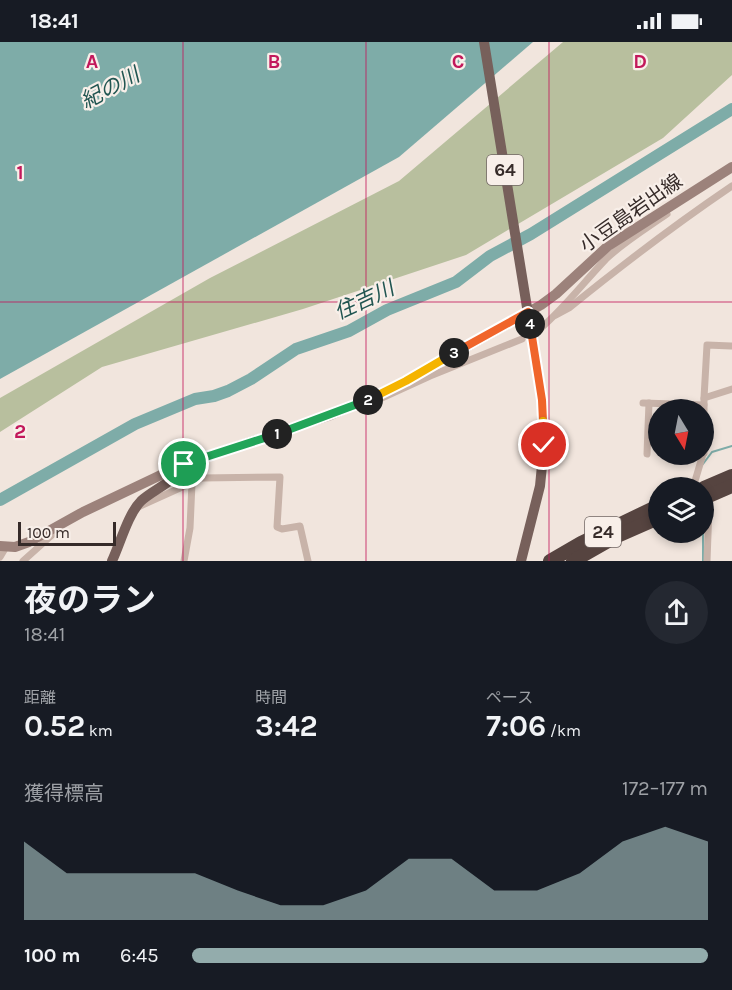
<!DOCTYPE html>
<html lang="ja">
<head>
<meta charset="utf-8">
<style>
	:root { --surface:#171b24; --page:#242831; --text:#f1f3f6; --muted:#9ea1a6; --accent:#93acac }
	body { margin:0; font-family:Karla,"Noto Sans JP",sans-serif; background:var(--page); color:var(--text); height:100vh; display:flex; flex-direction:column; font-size:22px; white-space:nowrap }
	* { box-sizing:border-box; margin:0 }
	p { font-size:20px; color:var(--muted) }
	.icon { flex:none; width:33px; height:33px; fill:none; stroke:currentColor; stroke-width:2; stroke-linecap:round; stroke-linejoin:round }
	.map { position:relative; height:519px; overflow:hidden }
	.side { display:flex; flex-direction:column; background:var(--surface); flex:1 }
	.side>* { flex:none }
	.needle { width:39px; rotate:170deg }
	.fabs { position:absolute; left:648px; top:357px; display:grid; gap:12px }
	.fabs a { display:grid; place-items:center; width:66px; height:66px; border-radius:50%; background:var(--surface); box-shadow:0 3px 9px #0003; font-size:30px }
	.scale { position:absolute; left:18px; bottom:15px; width:98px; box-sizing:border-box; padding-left:6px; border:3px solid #362b29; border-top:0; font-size:16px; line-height:21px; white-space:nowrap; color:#362b29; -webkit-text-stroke:4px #f8efe9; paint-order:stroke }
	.pin { position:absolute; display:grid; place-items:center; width:51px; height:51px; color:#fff; margin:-26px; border:3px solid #fff; border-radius:50%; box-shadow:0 2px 6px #0007 }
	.km { position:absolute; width:30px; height:30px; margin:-15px; border-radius:50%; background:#222; color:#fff; font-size:16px; line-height:30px; text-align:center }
	.round { display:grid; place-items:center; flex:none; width:63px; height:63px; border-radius:32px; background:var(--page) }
	.headline { display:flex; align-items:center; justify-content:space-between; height:102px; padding:0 24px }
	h1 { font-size:33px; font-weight:700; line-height:45px }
	.figures { display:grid; grid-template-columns:repeat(3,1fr); gap:9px; height:102px; padding:6px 24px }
	.figures div { display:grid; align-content:center }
	.figures b { font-size:30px; font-weight:700 }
	.figures small { font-size:16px; font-weight:400 }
	.figures p { font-size:16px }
	.chart { height:168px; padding:12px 24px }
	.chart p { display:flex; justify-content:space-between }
	.chart svg { width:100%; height:108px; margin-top:6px; fill:var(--accent); opacity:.7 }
	ul { padding:0 24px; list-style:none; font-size:20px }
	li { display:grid; grid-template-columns:96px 72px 1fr; align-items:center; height:45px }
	li i { height:15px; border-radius:8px; background:var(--accent) }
	.status { display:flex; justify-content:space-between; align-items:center; height:42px; padding:0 30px; background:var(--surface); direction:ltr }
	.status svg { height:16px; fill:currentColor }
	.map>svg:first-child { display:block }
	.green { fill:#b8bf9e }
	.water { fill:#7eaca8 }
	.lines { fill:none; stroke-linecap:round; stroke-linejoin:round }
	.stream { stroke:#7eaca8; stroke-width:2 }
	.river { stroke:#7eaca8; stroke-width:12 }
	.street { stroke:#c8b3a9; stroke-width:7 }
	.secondary { stroke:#9c827b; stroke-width:10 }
	.primary { stroke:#77605b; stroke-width:10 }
	.highway { stroke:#564440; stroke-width:14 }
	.split-1-casing { stroke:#fff; stroke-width:12 }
	.split-2-casing { stroke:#fff; stroke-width:12 }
	.split-3-casing { stroke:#fff; stroke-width:12 }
	.split-4-casing { stroke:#fff; stroke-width:12 }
	.split-5-casing { stroke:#fff; stroke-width:12 }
	.split-6-casing { stroke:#fff; stroke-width:12 }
	.split-1 { stroke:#22a559; stroke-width:8 }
	.split-2 { stroke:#22a559; stroke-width:8 }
	.split-3 { stroke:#f5b400; stroke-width:8 }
	.split-4 { stroke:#f0652b; stroke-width:8 }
	.split-5 { stroke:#f0652b; stroke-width:8 }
	.split-6 { stroke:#f5b400; stroke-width:8 }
	.grid { fill:none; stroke:#c2185b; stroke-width:1.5; stroke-opacity:0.55 }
	.labels { text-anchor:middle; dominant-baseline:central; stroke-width:4.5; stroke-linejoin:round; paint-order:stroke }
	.shield { fill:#f8efe9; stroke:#706663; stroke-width:1.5 }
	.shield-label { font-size:18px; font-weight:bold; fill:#362b29 }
	.street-label { font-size:20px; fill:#362b29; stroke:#f8efe9 }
	.water-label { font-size:21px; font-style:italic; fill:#215551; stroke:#f8efe9 }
	.grid-label { font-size:20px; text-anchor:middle; font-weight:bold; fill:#c2185b; stroke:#f8efe9; stroke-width:4.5; stroke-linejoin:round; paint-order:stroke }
</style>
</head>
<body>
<div class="status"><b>18:41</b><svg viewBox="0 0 49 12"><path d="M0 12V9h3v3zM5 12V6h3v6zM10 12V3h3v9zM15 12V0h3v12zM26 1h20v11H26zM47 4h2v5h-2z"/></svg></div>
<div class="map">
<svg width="732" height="519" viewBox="0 0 732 519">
	<rect width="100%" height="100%" fill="#f1e5dd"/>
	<!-- green -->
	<polygon class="green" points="563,0 732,0 732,33 663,96 466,213 303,267 102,325 0,390 0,356 210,236 399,139"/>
	<!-- water -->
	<polygon class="water" points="0,0 533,0 399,115 0,337"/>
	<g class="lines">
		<!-- stream -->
		<g class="stream">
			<polyline points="703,422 712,410 732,404"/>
			<polyline points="703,519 703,490"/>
		</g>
		<!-- river -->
		<polyline class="river" points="0,458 135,382 195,357 214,354 228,349 251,337 296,307 349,289 387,268 456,240 490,214 531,192 732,67"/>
		<!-- street -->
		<g class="street">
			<path d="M556 273 569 266C622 223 676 182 732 144"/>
			<path d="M541 286C565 265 584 240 606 217 624 200 647 186 667 172"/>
			<polyline points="704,356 707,303 731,304"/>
			<polyline points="643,361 704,363"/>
			<polyline points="362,365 430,334 522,297"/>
			<polyline points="704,411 704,356 732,347"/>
			<polyline points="647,412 649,361"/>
			<polyline points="696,446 695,439 703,412"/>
			<polyline points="704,456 709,465 707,519"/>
			<polyline points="138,465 202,436 280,435 277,485 282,487 300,484 308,519"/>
			<polyline points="0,515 6,505"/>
			<polyline points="23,519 52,493 56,486"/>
			<polyline points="184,519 190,486 192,441"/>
		</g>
		<!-- secondary -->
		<polyline class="secondary" points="0,504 15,505 29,500 83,470 184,422 331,373 371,356 406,339 541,263 556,252 608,204 732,125"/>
		<!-- primary -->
		<g class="primary">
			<polyline points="484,0 542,358 544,403 540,444 521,519"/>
			<path d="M112 519C120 502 128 472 141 459 154 447 177 439 184 422"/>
		</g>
		<!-- highway -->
		<g class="highway">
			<polyline points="704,446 732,434"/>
			<polyline points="704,456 732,444"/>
			<polyline points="550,519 581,501 658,464"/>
			<polyline points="573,519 617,494 658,476"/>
		</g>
	</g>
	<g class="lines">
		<!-- split-1 casing -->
		<g class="split-1-casing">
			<polyline id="split-1" points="184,422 277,392"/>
		</g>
		<!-- split-2 casing -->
		<g class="split-2-casing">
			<polyline id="split-2" points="277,392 368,358"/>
		</g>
		<!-- split-3 casing -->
		<g class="split-3-casing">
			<polyline id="split-3" points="368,358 406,339 454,311"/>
		</g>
		<!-- split-4 casing -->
		<g class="split-4-casing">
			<polyline id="split-4" points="454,311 528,270 530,282"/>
		</g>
		<!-- split-5 casing -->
		<g class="split-5-casing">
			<polyline id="split-5" points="530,282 542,358 543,379"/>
		</g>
		<!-- split-6 casing -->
		<g class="split-6-casing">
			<polyline id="split-6" points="543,379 544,403"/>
		</g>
		<!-- split-1 -->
		<use href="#split-1" class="split-1"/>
		<!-- split-2 -->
		<use href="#split-2" class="split-2"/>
		<!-- split-3 -->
		<use href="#split-3" class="split-3"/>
		<!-- split-4 -->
		<use href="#split-4" class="split-4"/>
		<!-- split-5 -->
		<use href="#split-5" class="split-5"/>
		<!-- split-6 -->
		<use href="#split-6" class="split-6"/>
	</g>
	<!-- grid -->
	<path class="grid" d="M183 0V519M366 0V519M549 0V519M0 260H732"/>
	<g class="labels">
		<!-- shield labels -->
		<g class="shield">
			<rect x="487" y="113" width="36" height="30" rx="4.5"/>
			<rect x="585" y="475" width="36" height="30" rx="4.5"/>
		</g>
		<g class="shield-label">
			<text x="505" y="128">64</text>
			<text x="603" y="490">24</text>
		</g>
		<!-- street labels -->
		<g class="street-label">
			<text transform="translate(631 171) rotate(-35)">小豆島岩出線</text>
		</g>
		<!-- water labels -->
		<g class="water-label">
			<text transform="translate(110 46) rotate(-28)">紀の川</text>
			<text transform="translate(364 258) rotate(-25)">住吉川</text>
		</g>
	</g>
	<g class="grid-label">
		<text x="92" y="26">A</text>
		<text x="274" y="26">B</text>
		<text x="458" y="26">C</text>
		<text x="640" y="26">D</text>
		<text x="20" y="137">1</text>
		<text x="20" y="396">2</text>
	</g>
</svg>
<div class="fabs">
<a><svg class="needle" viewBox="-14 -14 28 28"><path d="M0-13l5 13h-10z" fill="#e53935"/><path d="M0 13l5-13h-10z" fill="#9ea1a6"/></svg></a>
<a><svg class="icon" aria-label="layers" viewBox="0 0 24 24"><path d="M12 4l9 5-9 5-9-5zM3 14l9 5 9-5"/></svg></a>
</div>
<div class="scale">100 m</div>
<div class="pin" style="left:184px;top:422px;background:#1e9e55"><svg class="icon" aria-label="arrive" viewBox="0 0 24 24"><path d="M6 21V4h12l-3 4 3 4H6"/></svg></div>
<div class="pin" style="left:544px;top:403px;background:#d93025"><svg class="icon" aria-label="check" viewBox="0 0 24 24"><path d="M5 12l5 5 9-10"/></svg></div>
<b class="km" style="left:277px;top:392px">1</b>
<b class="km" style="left:368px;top:358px">2</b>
<b class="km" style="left:454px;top:311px">3</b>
<b class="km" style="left:530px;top:282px">4</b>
</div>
<section class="side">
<div class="headline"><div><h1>夜のラン</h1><p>18:41</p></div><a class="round"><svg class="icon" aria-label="share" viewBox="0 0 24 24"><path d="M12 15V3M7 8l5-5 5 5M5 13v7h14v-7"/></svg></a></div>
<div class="figures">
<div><p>距離</p><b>0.52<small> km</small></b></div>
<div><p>時間</p><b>3:42</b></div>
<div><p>ペース</p><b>7:06<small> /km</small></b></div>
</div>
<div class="chart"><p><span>獲得標高</span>172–177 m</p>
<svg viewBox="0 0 160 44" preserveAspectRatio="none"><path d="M0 44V12L10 25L20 25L30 25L40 25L50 32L60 38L70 38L80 32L90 19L100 19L110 32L120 32L130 25L140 12L150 6L160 12V44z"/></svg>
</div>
<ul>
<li><b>100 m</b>6:45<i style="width:100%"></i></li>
</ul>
</section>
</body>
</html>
